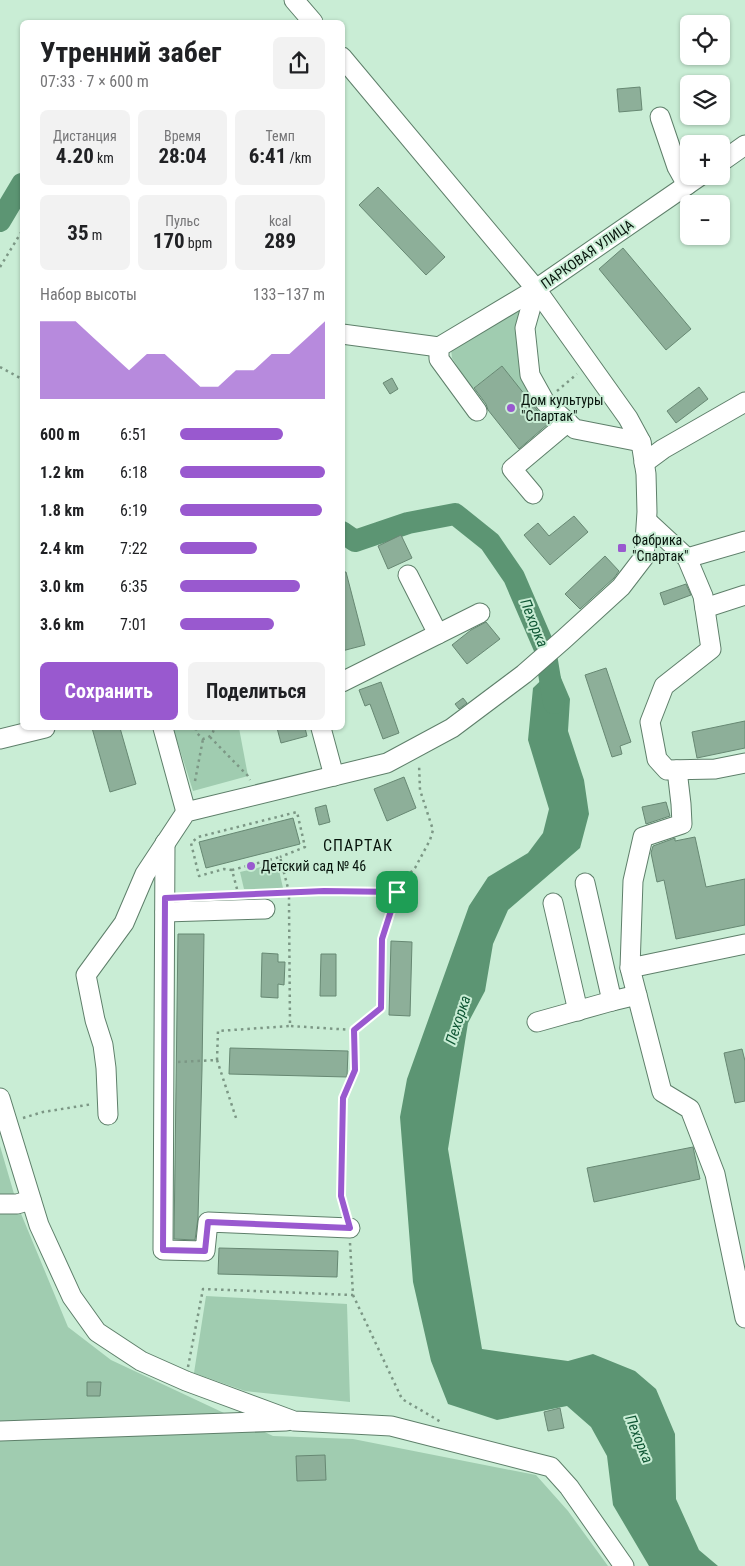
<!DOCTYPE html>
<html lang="ru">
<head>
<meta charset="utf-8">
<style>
	:root { --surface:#fff; --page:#f2f2f2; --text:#202124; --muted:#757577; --accent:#9959cf }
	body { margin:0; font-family:"Roboto Condensed",sans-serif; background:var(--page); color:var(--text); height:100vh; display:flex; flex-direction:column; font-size:19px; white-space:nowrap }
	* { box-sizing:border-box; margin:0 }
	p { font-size:16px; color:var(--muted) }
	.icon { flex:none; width:28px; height:28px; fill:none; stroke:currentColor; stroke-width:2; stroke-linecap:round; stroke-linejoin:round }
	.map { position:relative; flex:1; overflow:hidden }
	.details { position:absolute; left:20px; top:20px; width:325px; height:710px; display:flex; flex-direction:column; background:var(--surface); border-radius:8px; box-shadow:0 1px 4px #0004 }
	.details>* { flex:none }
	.fabs { position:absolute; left:680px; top:15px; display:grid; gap:10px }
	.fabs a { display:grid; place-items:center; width:50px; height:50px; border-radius:8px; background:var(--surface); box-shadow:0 1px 4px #0004; font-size:25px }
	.pin { position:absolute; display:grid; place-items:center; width:42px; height:42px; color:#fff; margin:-21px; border-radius:10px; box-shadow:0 2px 8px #0006 }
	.round { display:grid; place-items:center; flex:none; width:52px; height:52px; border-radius:8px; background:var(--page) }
	.overview { display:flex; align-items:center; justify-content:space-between; height:85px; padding:0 20px }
	h1 { font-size:28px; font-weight:700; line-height:38px }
	.metrics { display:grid; grid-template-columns:repeat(3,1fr); gap:8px; height:85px; padding:5px 20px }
	.metrics div { display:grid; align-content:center; border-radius:8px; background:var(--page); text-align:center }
	.metrics b { font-size:21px; font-weight:700 }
	.metrics small { font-size:14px; font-weight:400 }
	.metrics p { font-size:14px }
	.chart { height:140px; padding:10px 20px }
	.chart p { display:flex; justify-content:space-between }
	.chart svg { width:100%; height:90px; margin-top:5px; fill:var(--accent); opacity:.7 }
	.primary-button { display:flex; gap:10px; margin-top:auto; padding:10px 20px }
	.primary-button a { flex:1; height:58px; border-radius:8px; background:var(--accent); color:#fff; font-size:20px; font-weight:700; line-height:58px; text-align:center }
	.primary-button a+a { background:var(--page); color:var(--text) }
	ul { padding:0 20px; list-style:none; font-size:16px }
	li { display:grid; grid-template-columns:80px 60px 1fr; align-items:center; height:38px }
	li i { height:12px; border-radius:6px; background:var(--accent) }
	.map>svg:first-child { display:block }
	.green { fill:#a0ccb0 }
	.water { fill:#5c9573 }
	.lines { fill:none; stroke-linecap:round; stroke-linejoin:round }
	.river { stroke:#5c9573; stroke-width:22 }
	.building { fill:#8daf99; stroke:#678873 }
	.minor-casing { stroke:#5e7f6a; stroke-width:21 }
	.path { stroke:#7c9785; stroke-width:2.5; stroke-dasharray:2.5 4; stroke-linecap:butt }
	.minor { stroke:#fff; stroke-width:19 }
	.route-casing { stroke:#fff; stroke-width:10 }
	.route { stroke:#9959cf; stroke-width:6 }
	.poi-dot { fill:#9959cf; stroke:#c9edd5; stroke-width:2 }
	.labels { text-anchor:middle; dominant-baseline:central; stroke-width:4; stroke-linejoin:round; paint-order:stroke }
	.street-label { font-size:14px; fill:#07140c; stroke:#c9edd5 }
	.poi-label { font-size:14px; fill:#07140c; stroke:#c9edd5; text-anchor:start }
	.water-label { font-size:15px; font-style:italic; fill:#0f5634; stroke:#c9edd5 }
	.quarter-label { font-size:16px; letter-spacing:1px; fill:#07140c; stroke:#c9edd5 }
</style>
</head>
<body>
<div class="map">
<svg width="745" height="1566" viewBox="0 0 745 1566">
	<rect width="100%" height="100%" fill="#c9edd5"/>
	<!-- green -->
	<g class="green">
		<polygon points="518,300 530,315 530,375 562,417 550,427 502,366 472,389 452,358 451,349"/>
		<polygon points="173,728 239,728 248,776 193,791"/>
		<polygon points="265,866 278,866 283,888 271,890 244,889 240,872"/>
		<polygon points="0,1146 17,1204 68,1327 111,1360 273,1436 353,1439 536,1475 568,1511 608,1566 0,1566"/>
		<polygon points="206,1296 347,1304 350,1402 245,1391 194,1373"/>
	</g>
	<!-- water -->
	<polygon class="water" points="556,666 570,699 568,731 584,780 589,814 580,848 508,910 493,944 485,991 468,1023 448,1149 482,1349 568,1361 593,1354 635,1371 656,1389 675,1434 676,1499 699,1550 718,1566 649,1566 613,1505 607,1456 591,1427 567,1406 497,1420 448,1404 431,1361 413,1282 400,1117 407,1079 469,906 488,877 528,853 543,833 549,809 528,740 533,688"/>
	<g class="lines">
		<!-- river -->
		<g class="river">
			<polyline points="0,221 22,184"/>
			<polyline points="342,532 355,541 408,523 455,514 490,542 514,577 545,649 554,703"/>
		</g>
	</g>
	<!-- building -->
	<g class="building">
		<polygon points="640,87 642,110 619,112 617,89"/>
		<polygon points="378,187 445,257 426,275 359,205"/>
		<polygon points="623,248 691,329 666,350 599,269"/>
		<polygon points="502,366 548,424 519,449 488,410 486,404 474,388"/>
		<polygon points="392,378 398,389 390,394 383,383"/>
		<polygon points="699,387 708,399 676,423 667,411"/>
		<polygon points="574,516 588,532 550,565 524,535 538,523 549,536"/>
		<polygon points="401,535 412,558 388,569 378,546"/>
		<polygon points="605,556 619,571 614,578 580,609 565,594"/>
		<polygon points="342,572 346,572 365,645 342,651"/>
		<polygon points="686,584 691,595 664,605 660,593"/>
		<polygon points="486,622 500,639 467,664 452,645 471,630"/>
		<polygon points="606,668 631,742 620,746 622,754 612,757 585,675"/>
		<polygon points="381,682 399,733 383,739 370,704 365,706 359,690"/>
		<polygon points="463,698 467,703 459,709 455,704"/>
		<polygon points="745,721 745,748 697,758 692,732"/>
		<polygon points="92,728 120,728 136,784 110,792"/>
		<polygon points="277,728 305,728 307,736 281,743"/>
		<polygon points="404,777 416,808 387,821 374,789"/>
		<polygon points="666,802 670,816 646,824 642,807"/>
		<polygon points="326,805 330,822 319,825 315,808"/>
		<polygon points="293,818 300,844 206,868 199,842"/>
		<polygon points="695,837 706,887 745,879 745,925 676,939 664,880 657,882 651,853 653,846 675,838 675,841"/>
		<polygon points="178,934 204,934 202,1069 198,1218 195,1240 174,1239"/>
		<polygon points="391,941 412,942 410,1016 389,1015"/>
		<polygon points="262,953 278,954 278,962 285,962 284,985 278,984 278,998 261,997"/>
		<polygon points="321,954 336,954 336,996 320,996"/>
		<polygon points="230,1048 348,1051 347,1077 229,1074"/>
		<polygon points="742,1049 745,1061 745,1101 735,1103 724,1053"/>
		<polygon points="693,1147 700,1179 594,1202 587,1168"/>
		<polygon points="219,1248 338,1251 337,1277 218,1274"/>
		<polygon points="87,1382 101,1382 100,1396 87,1396"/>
		<polygon points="560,1408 564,1428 548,1431 544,1412"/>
		<polygon points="325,1455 326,1480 297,1481 296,1456"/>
	</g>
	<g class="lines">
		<!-- minor casing -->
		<g class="minor-casing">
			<g id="minor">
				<polyline points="294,0 313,22"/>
				<polyline points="660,117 677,167 687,185"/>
				<polyline points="721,162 745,145"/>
				<polyline points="342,334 439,347"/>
				<polyline points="477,411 439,359 439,347 536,289"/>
				<polyline points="641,442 575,429 545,402 530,375 525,328 536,289 700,176"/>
				<polyline points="644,463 663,449 745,402"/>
				<polyline points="533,494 512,469 568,422"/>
				<polyline points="647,521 687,558 703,596 711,649 664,686 650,722 657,759 667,770 715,769 745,763"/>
				<polyline points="687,558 745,541"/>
				<polyline points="408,575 438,634"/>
				<polyline points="705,608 745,595"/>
				<polyline points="342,682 480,613"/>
				<polyline points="163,728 186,812"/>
				<polyline points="321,728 334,776"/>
				<polyline points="0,739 45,728"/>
				<polyline points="677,770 681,804 682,824 643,837 633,881 630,968 745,944"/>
				<polyline points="165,843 163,1250 205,1251 208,1222 350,1228"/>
				<polyline points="585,883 612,1001 637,995"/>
				<polyline points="553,903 578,1011"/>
				<polyline points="165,912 265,909"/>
				<polyline points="630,968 662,1092 690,1109 715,1174 745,1318"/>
				<polyline points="537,1022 612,1001"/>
				<polyline points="0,1098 39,1225 72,1297 97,1332 141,1361 186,1381 294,1421 391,1426 551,1467 569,1487 624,1566"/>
				<polyline points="108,1115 106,1068 103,1045 95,1020 86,975 124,923 145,874 186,812 387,763 452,728 524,674 564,639 621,587 644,557 647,512 646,474 641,442 628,418 536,289 342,57"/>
				<polyline points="0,1204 17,1204 31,1200"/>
				<polyline points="0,1431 286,1421"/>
			</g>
		</g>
		<!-- path -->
		<g class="path">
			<polyline points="0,267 22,231"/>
			<polyline points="0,367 22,379"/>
			<polyline points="557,391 577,374"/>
			<path d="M196 728V732L203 739C210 737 213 735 214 728"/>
			<polyline points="210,737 248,776 250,780"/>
			<polyline points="195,781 203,739"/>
			<polyline points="232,870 224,869 199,876 191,843 198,837 297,812 305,847 280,857"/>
			<polyline points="237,889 232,870 280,857 289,892 289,903 290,1026 354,1030 381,1008 382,939 400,883 415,868 430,840 433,830 420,790 419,764"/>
			<polyline points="269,893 324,891 397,892"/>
			<polyline points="217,1060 237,1121"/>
			<polyline points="178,1062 217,1060 218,1031 290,1026"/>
			<polyline points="23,1118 43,1112 93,1104"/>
			<polyline points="346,1213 341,1196 343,1098 355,1069 354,1030"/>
			<polyline points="350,1243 353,1295 402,1399 441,1422"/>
			<polyline points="188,1367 203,1289 353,1295"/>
		</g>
		<!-- minor -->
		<use href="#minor" class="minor"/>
	</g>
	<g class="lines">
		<!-- route casing -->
		<g class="route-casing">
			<polygon id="route" points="324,891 397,892 382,939 381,1008 354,1030 355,1070 343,1098 341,1196 350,1228 208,1222 205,1251 163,1250 165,898"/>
		</g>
		<!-- route -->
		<use href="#route" class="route"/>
	</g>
	<!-- markers -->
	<g class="poi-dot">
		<circle cx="511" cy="408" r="5"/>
		<rect x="617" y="543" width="10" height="10" rx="2.5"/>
		<circle cx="251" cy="866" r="5"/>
	</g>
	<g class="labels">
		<!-- street labels -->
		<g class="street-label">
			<text transform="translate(587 254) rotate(-35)">ПАРКОВАЯ УЛИЦА</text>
		</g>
		<!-- poi labels -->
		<g class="poi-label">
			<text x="521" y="400">Дом культуры<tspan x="521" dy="16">"Спартак"</tspan></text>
			<text x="632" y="540">Фабрика<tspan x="632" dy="16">"Спартак"</tspan></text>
			<text x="261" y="866">Детский сад № 46</text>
		</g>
		<!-- water labels -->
		<g class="water-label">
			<text transform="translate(534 623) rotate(68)">Пехорка</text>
			<text transform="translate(458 1020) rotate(-72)">Пехорка</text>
			<text transform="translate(639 1439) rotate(68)">Пехорка</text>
		</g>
		<!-- quarter labels -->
		<g class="quarter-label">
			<text x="358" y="845">СПАРТАК</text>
		</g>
	</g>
</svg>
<div class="fabs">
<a><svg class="icon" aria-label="locate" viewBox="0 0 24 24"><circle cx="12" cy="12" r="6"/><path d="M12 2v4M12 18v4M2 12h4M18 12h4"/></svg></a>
<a><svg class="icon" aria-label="layers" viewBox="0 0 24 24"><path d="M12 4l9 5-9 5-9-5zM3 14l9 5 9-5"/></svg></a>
<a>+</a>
<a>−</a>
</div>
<div class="pin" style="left:397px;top:892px;background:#1e9e55"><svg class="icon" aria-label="arrive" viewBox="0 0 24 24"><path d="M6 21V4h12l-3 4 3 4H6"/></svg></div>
<section class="details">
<div class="overview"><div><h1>Утренний забег</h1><p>07:33 · 7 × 600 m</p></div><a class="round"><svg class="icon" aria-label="share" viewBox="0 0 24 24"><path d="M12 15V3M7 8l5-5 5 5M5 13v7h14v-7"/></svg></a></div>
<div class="metrics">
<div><p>Дистанция</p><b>4.20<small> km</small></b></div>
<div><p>Время</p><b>28:04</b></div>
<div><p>Темп</p><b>6:41<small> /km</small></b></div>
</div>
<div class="metrics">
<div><b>35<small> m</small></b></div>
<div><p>Пульс</p><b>170<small> bpm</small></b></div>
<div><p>kcal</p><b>289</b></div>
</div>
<div class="chart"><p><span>Набор высоты</span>133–137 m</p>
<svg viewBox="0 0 160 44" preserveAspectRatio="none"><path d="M0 44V6L10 6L20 6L30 14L40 22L50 30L60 22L70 22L80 30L90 38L100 38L110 30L120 30L130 22L140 22L150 14L160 6V44z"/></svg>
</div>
<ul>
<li><b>600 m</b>6:51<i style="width:71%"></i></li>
<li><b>1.2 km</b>6:18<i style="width:100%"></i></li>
<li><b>1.8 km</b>6:19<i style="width:98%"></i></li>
<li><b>2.4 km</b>7:22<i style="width:53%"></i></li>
<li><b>3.0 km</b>6:35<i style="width:83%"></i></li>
<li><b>3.6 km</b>7:01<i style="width:65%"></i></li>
</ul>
<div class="primary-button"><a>Сохранить</a><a>Поделиться</a></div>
</section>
</div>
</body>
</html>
